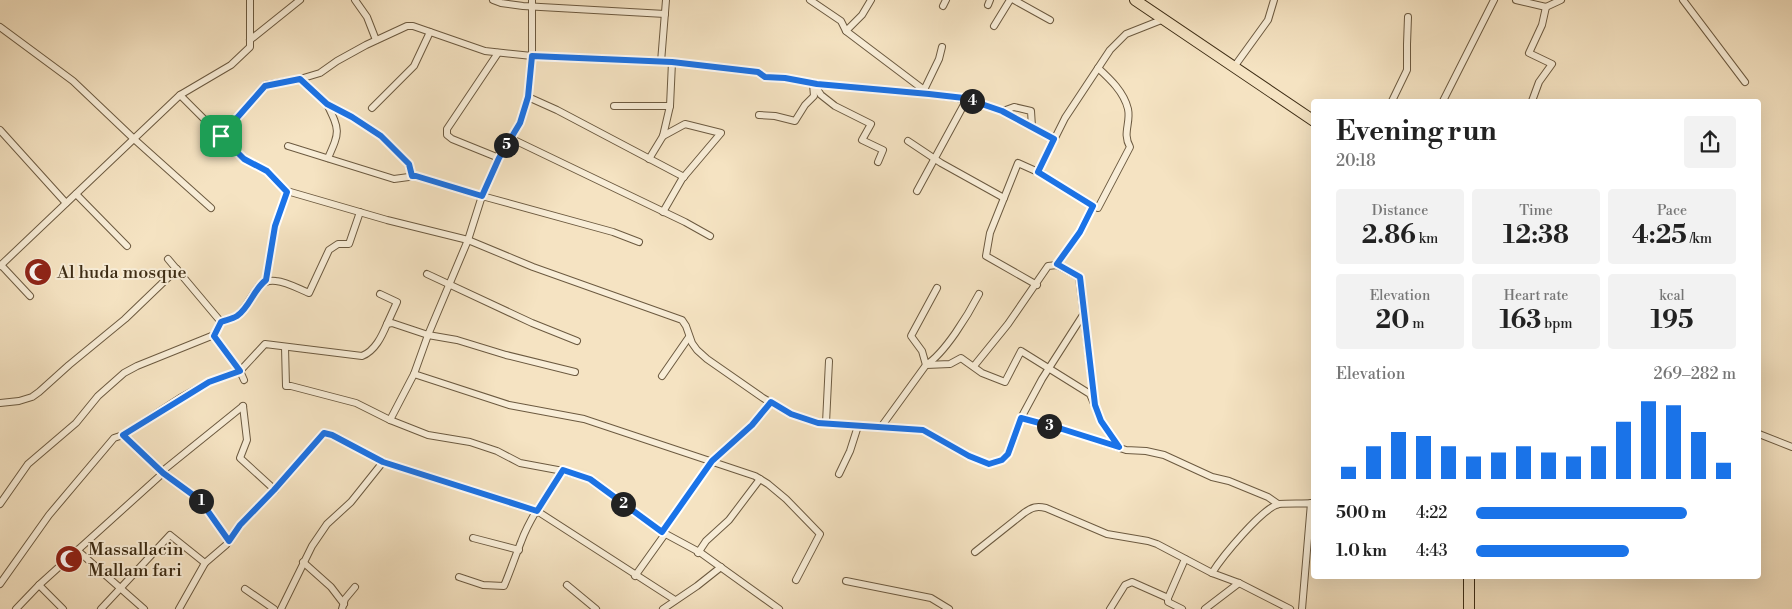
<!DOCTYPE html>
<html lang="en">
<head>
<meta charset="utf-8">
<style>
	:root { --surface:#fff; --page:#f2f2f2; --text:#222; --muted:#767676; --accent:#1a73e8 }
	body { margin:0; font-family:"Libre Bodoni",serif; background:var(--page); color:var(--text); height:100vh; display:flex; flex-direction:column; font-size:19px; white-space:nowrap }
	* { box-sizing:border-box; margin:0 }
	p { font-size:16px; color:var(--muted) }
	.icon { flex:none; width:28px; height:28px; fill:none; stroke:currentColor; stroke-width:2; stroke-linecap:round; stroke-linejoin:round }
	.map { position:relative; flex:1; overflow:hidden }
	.sheet { position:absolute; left:1311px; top:99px; width:450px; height:480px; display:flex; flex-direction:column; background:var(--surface); border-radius:5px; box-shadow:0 5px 20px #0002 }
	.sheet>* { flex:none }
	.pin { position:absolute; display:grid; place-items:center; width:42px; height:42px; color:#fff; margin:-21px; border-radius:10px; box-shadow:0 2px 8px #0006 }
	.km { position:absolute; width:25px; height:25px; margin:-12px; border-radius:50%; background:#222; color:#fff; font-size:14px; line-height:25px; text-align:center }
	.round { display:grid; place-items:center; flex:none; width:52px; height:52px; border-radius:5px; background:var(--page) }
	.overview { display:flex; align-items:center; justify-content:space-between; height:85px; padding:0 25px }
	h1 { font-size:28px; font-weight:700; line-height:38px }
	.figures { display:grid; grid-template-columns:repeat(3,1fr); gap:8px; height:85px; padding:5px 25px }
	.figures div { display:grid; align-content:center; border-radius:5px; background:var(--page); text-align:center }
	.figures b { font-size:25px; font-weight:700 }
	.figures small { font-size:14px; font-weight:400 }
	.figures p { font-size:14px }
	.chart { height:140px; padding:10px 25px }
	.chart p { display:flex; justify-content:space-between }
	.chart svg { width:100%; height:90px; margin-top:5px; stroke:var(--accent); stroke-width:6 }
	ul { padding:0 25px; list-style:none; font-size:16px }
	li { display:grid; grid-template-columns:80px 60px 1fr; align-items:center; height:38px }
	li i { height:12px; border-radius:6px; background:var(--accent) }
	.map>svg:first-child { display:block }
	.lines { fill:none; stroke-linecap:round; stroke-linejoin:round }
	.street-casing { stroke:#6c5a40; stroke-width:8 }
	.primary-casing { stroke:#3e2d15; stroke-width:12 }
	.street { stroke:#f8edd7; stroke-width:6 }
	.primary { stroke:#f5e3c2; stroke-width:10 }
	.route-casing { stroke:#fff; stroke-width:10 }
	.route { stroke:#1a73e8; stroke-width:6 }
	.labels { text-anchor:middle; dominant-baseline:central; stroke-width:4; stroke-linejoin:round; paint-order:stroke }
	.poi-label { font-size:18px; fill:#3e2d15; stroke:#f8edd7; text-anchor:start }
</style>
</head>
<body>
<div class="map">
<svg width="1792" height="609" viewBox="0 0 1792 609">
	<rect width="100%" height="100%" fill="#f5e3c2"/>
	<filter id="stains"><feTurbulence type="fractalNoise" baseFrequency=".004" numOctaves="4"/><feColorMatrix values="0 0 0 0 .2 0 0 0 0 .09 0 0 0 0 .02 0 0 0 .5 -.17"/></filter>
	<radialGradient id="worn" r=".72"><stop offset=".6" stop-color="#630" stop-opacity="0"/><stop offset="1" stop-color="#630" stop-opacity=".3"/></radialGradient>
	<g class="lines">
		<!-- street casing -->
		<g class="street-casing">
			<g id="street">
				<polyline points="355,0 367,17 376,40"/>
				<polyline points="493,0 501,3 523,6 665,14"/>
				<polyline points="810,0 841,21 846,31 928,93"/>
				<polyline points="1014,0 1050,20"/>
				<polyline points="1516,0 1546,7 1561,0"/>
				<polyline points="1683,0 1745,82"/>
				<polyline points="988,5 990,0"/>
				<polyline points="943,6 946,0"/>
				<polyline points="994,26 1010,0"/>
				<polyline points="0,27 73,81 134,139 211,208"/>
				<polyline points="846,31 862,15 871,0"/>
				<polyline points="250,40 300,0"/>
				<polyline points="498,53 447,129 447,135 452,139 499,158"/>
				<polyline points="661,62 666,0"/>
				<polyline points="1234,67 1268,20 1274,0"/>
				<polyline points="300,79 327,104 352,117 381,136 409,164 412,176"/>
				<polyline points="813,83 821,95 835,106 871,124 862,140 883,150 878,162"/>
				<polyline points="924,90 939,59 942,47"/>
				<polyline points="180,95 244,159 267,171 287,191 387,220 468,240 533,267 682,320 686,326 692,343 697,350 707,359 763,398 791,414 818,423 923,430 969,456 989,464 1002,460 1008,454 1021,418 1062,429 1126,450 1146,451 1164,455 1212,477 1229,481 1268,497 1278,504"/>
				<polyline points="528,97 557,110 684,177"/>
				<polyline points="1392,101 1407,70 1407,44 1408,17"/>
				<polyline points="1443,101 1494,0"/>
				<polyline points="1532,101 1539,82 1552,64 1529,53 1542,25 1546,7"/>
				<path d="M327 104C340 131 340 131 328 158"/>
				<polyline points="614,106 670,106 672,62"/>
				<polyline points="372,108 414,66 430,32"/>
				<polyline points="1003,111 1054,139"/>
				<polyline points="759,115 775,116 795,121 805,105 814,96 813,84"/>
				<polyline points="0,130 66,203"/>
				<polyline points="221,136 265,85 300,79 320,73 337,61 366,45 407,26 413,26 485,51 532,56 672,62 758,72 765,77 785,78 817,84 929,94 964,99 1003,111 1014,107 1031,111 1032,127"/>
				<polyline points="663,136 685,124 721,133 682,179 663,212"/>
				<polyline points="510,138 685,222 710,236"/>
				<polyline points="908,141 941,163 1004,198"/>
				<polyline points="288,146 394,179 416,176 482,196 613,232 639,242"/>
				<polyline points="649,159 663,136 670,106"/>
				<polyline points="917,191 967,99"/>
				<polyline points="76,194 127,246"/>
				<path d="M1093 206 1098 208 1130 147C1122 133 1131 123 1128 109 1124 92 1110 79 1098 68"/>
				<polyline points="168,259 221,322 214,335 240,371 244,380"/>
				<polyline points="1,265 30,296"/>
				<polyline points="1057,265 1080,232 1093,206 1038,172 1065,118 1110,50 1126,34 1164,19"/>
				<polyline points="0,266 180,95 231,65 250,47 250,0"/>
				<polyline points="427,274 532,323 577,341"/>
				<polyline points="266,281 275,225 287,191"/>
				<polyline points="1037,285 986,256 990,233 1018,163 1038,172"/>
				<path d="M937 288 911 336 922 351 926 365C945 353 968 315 979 294"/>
				<polyline points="380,294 397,302 387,324"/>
				<path d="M221 322C225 320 231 319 235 317 253 306 252 278 276 281 287 282 299 289 309 293L329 250 338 244H349L360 212"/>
				<polyline points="285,347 286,386 291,386 356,403 390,420 428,435 470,442 497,451 520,463 563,471 590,479 662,532 701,553 779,609"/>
				<polyline points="974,366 1008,324 1048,266 1057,265 1079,277 1094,398"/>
				<polyline points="414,374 509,405 584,419 755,476 768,484 786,499 820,534 796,580"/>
				<polyline points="662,376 689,337"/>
				<polyline points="0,403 19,401 32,397 39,392 69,365 125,319 177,269"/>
				<polyline points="243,406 247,440 240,458 275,490"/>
				<polyline points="1021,418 1042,379 1083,315"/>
				<polyline points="390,420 414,374 428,335 468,240 482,196 499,158 520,123 528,97 532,56 532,0"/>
				<polyline points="826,423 829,361"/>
				<polyline points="881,427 926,365 950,364 961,358 982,373 1005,382 1021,351 1090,394 1101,421 1118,446"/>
				<polyline points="1759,434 1792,447"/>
				<polyline points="123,435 163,473 200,500 229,541"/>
				<polyline points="839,474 850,451 858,426"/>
				<polyline points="0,504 28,464 76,423 98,396 124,373 137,366 214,335"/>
				<polyline points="662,532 712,461 752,425 771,402"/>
				<polyline points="473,538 519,550"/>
				<polyline points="77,550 144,609"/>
				<path d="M975 552 1024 513C1032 507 1037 506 1046 508L1107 534 1148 541 1157 544 1212 573 1239 583 1290 609"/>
				<polyline points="698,553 706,541 729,520 760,479"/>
				<polyline points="303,562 331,587 344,604"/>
				<path d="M1212 573C1222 557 1262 508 1279 504 1288 503 1304 504 1314 503"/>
				<polyline points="635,576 665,534"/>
				<path d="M459 577 483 585 504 586C510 572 515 557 521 542 530 517 548 493 563 471"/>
				<polyline points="846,581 931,598 949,609"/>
				<path d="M0 584 49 515 114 438 123 435 180 398 209 382 240 371 265 344 362 356C375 351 382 336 387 324L392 323 428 335 457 340 506 355 575 372"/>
				<polyline points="39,585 63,609"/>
				<polyline points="567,585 596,609"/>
				<polyline points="245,589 274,609"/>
				<polyline points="16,609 39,585 163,473 165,469 243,406"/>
				<polyline points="101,609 170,535 205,563"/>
				<polyline points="179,609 205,563 226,545 240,525 275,490 324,433 332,435 383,462 537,511 675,600"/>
				<polyline points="281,609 312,546 327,524 351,502 383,462"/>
				<polyline points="342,609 345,599 355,587"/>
				<polyline points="663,609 697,586 721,567"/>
				<polyline points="1110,609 1125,585 1132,582 1168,598"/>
				<polyline points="1182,609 1168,602 1168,598 1185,559"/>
				<polyline points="1205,609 1239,583"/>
				<polyline points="1302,609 1311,503"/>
			</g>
		</g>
		<!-- primary casing -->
		<g class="primary-casing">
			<g id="primary">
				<polyline points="1135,0 1314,121"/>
				<polyline points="1469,609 1469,576"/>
			</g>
		</g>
		<!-- street -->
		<use href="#street" class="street"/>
		<!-- primary -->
		<use href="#primary" class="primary"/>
	</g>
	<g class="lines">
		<!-- route casing -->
		<g class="route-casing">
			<path id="route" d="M532 56 672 62 758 72 765 77 785 78 817 84 929 94 964 98 1002 111 1054 139 1038 172 1093 206 1080 232 1057 264 1080 277 1095 405 1101 421 1119 447 1062 429 1021 418 1008 454 1002 460 989 464 969 456 923 430 818 423 791 414 771 402 752 425 712 461 662 532 590 479 563 470 537 511 383 462 332 435 324 433 274 490 240 525 229 541 200 500 163 473 123 435 209 382 240 371 214 336 221 322C226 320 232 319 237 316 250 307 253 290 266 280L275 226 287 192 267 171 244 159 221 136 265 86 300 79 327 104 352 117 381 136 409 164 412 176H416L482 196 499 158 520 123 528 97Z"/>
		</g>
		<!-- route -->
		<use href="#route" class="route"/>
	</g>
	<!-- icons -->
	<defs>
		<g id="mosque-disc" transform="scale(1.4375)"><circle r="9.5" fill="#8f2418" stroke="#f8edd7"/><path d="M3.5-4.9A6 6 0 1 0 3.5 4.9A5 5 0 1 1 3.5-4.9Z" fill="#fff"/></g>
	</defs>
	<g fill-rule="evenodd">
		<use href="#mosque-disc" x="38" y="272"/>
		<use href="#mosque-disc" x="69" y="559"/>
	</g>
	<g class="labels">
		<!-- poi labels -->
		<g class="poi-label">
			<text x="57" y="272">Al huda mosque</text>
			<text x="88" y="549">Massallacin<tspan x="88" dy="21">Mallam fari</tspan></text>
		</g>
	</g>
	<rect width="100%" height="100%" filter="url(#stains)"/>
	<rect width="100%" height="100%" fill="url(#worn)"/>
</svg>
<div class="pin" style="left:221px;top:136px;background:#1e9e55"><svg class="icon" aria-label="arrive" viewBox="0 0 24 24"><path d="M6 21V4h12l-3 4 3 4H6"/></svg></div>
<b class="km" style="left:201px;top:501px">1</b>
<b class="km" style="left:623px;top:504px">2</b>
<b class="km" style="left:1049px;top:426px">3</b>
<b class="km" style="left:972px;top:101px">4</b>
<b class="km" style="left:506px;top:145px">5</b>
<section class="sheet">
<div class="overview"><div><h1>Evening run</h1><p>20:18</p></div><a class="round"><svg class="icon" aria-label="share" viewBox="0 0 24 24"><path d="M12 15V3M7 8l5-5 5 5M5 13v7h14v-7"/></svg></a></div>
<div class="figures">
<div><p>Distance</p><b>2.86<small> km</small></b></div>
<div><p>Time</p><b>12:38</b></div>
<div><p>Pace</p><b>4:25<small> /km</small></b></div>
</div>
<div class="figures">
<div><p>Elevation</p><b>20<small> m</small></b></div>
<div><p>Heart rate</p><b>163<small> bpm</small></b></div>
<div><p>kcal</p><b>195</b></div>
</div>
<div class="chart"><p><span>Elevation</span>269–282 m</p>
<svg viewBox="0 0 160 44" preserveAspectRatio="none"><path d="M5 44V38M15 44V28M25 44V21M35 44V23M45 44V28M55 44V33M65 44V31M75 44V28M85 44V31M95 44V33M105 44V28M115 44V16M125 44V6M135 44V8M145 44V21M155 44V36"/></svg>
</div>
<ul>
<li><b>500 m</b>4:22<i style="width:81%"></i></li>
<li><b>1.0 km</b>4:43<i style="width:59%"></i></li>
</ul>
</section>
</div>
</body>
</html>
